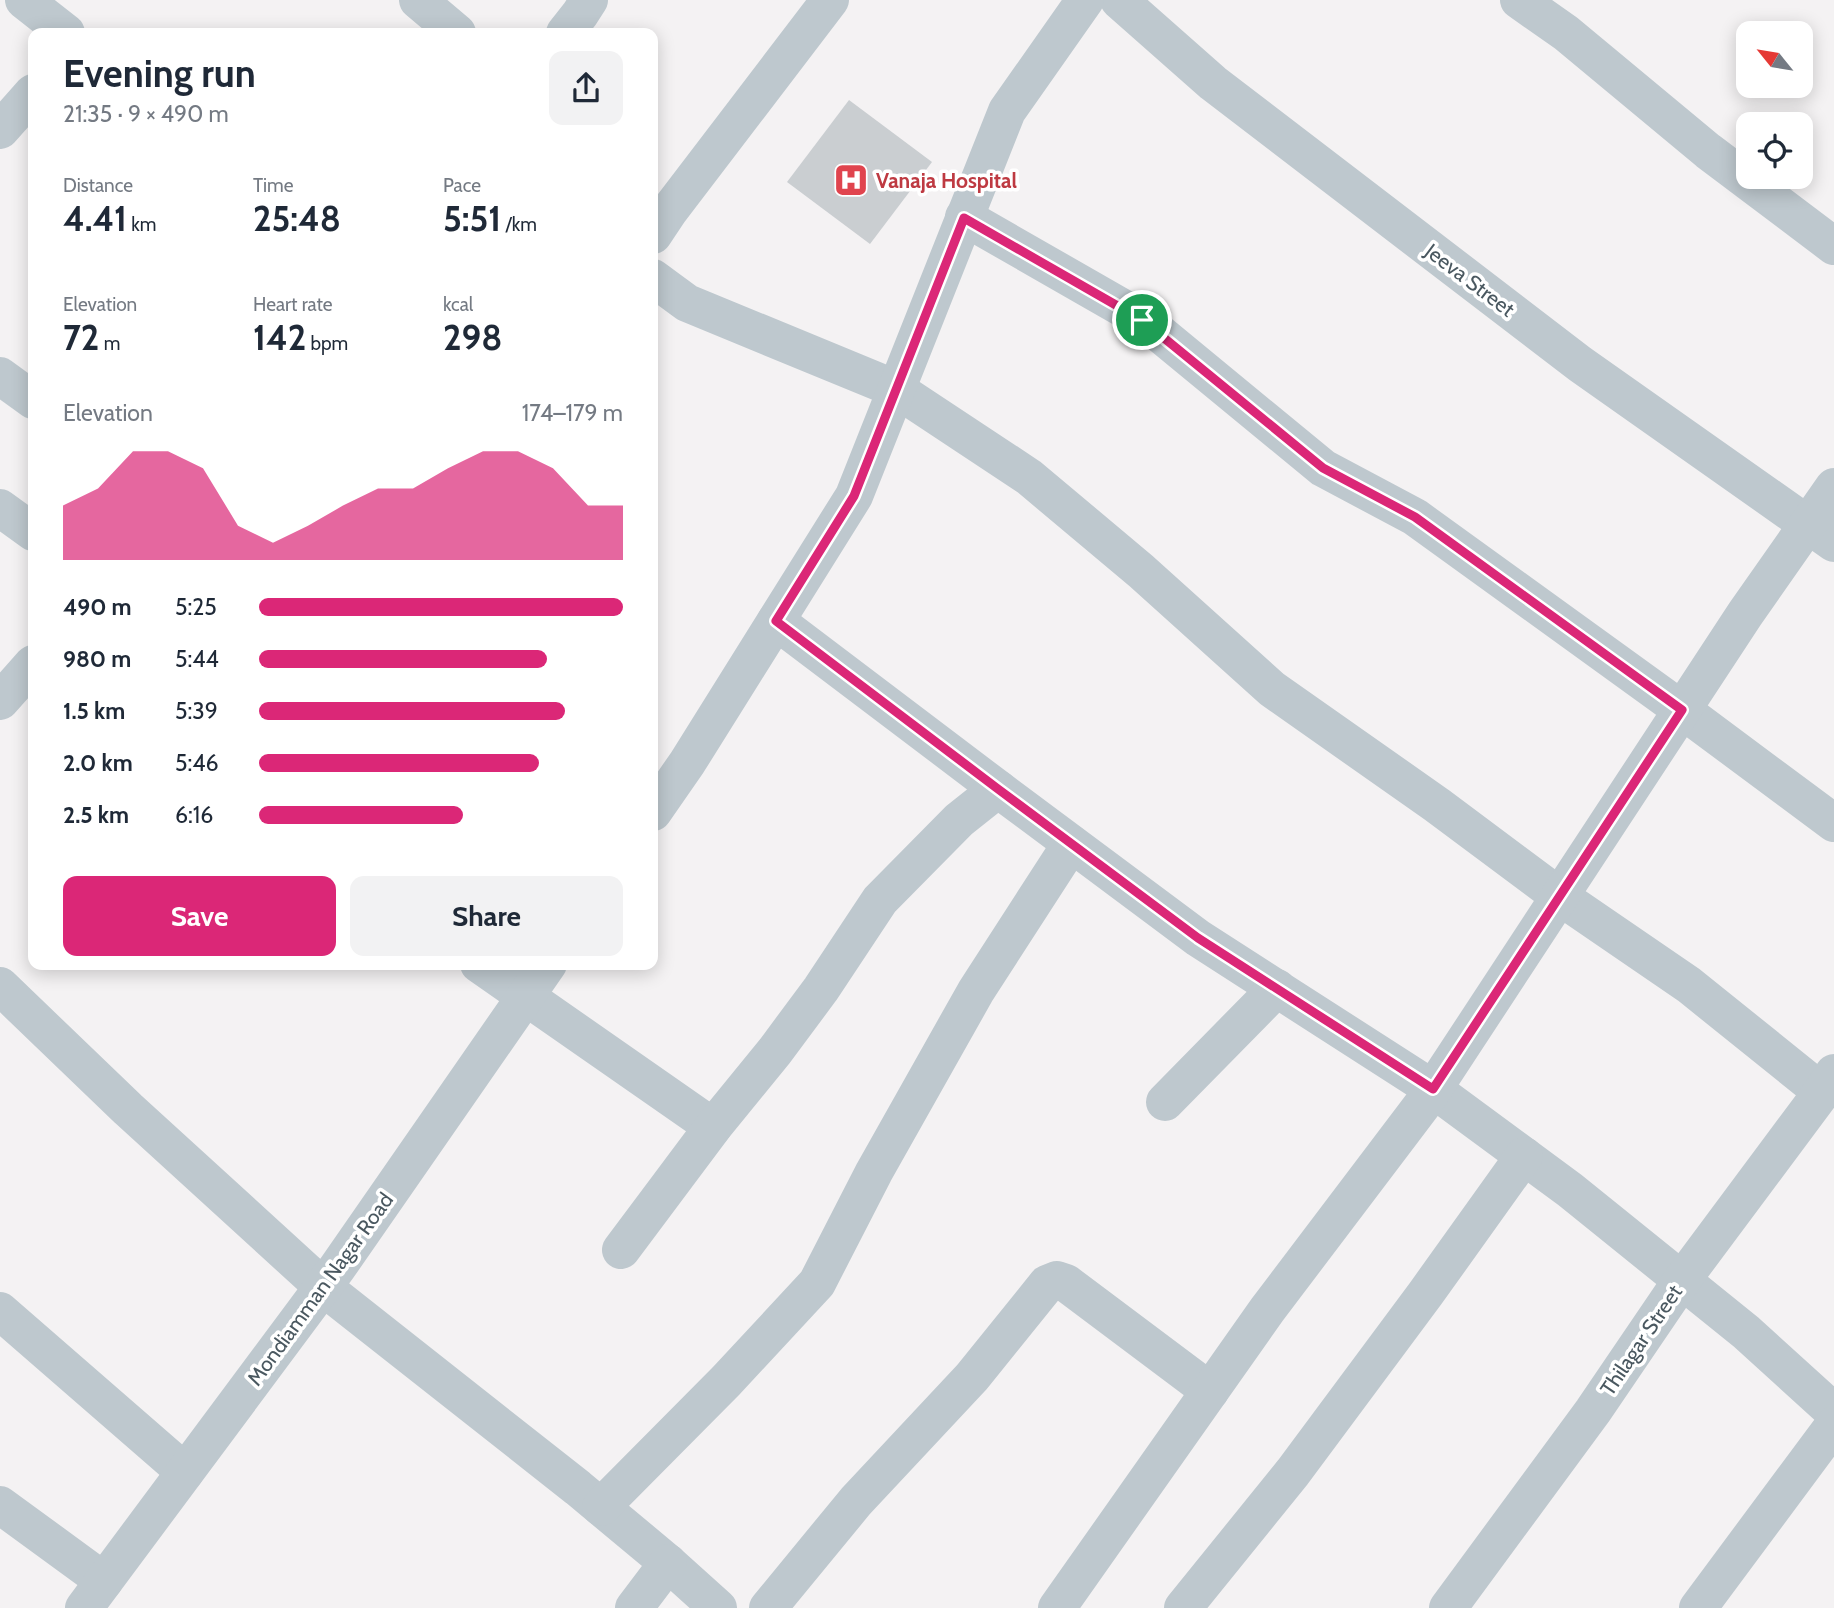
<!DOCTYPE html>
<html lang="en">
<head>
<meta charset="utf-8">
<style>
	:root { --surface:#fff; --page:#f2f2f3; --text:#1f2937; --muted:#747a83; --accent:#db2777 }
	body { margin:0; font-family:Cabin,sans-serif; background:var(--page); color:var(--text); height:100vh; display:flex; flex-direction:column; font-size:26px; white-space:nowrap }
	* { box-sizing:border-box; margin:0 }
	p { font-size:23px; color:var(--muted) }
	.icon { flex:none; width:38px; height:38px; fill:none; stroke:currentColor; stroke-width:2; stroke-linecap:round; stroke-linejoin:round }
	.map { position:relative; flex:1; overflow:hidden }
	.drawer { position:absolute; left:28px; top:28px; width:630px; height:942px; display:flex; flex-direction:column; background:var(--surface); border-radius:14px; box-shadow:0 4px 18px #0003 }
	.drawer>* { flex:none }
	.needle { width:46px; rotate:300deg }
	.buttons { position:absolute; left:1736px; top:21px; display:grid; gap:14px }
	.buttons a { display:grid; place-items:center; width:77px; height:77px; border-radius:14px; background:var(--surface); box-shadow:0 4px 18px #0003; font-size:35px }
	.pin { position:absolute; display:grid; place-items:center; width:60px; height:60px; color:#fff; margin:-30px; border:4px solid #fff; border-radius:50%; box-shadow:0 2px 7px #0007 }
	.round { display:grid; place-items:center; flex:none; width:74px; height:74px; border-radius:14px; background:var(--page) }
	.head { display:flex; align-items:center; justify-content:space-between; height:119px; padding:0 35px }
	h1 { font-size:38px; font-weight:800; line-height:52px }
	.metrics { display:grid; grid-template-columns:repeat(3,1fr); gap:10px; height:119px; padding:7px 35px }
	.metrics div { display:grid; align-content:center }
	.metrics b { font-size:35px; font-weight:800 }
	.metrics small { font-size:19px; font-weight:400 }
	.metrics p { font-size:19px }
	.chart { height:196px; padding:14px 35px }
	.chart p { display:flex; justify-content:space-between }
	.chart svg { width:100%; height:126px; margin-top:7px; fill:var(--accent); opacity:.7 }
	.primary-button { display:flex; gap:14px; margin-top:auto; padding:14px 35px }
	.primary-button a { flex:1; height:80px; border-radius:14px; background:var(--accent); color:#fff; font-size:28px; font-weight:800; line-height:80px; text-align:center }
	.primary-button a+a { background:var(--page); color:var(--text) }
	ul { padding:0 35px; list-style:none; font-size:23px }
	li { display:grid; grid-template-columns:112px 84px 1fr; align-items:center; height:52px }
	li i { height:18px; border-radius:9px; background:var(--accent) }
	.map>svg:first-child { display:block }
	.building { fill:#caced1 }
	.lines { fill:none; stroke-linecap:round; stroke-linejoin:round }
	.minor { stroke:#bec8ce; stroke-width:38 }
	.route-casing { stroke:#fff; stroke-width:14 }
	.route { stroke:#db2777; stroke-width:9 }
	.labels { text-anchor:middle; dominant-baseline:central; stroke-width:7; stroke-linejoin:round; paint-order:stroke }
	.health-label { font-size:21px; font-weight:bold; fill:#be3a42; stroke:#fff; text-anchor:start }
	.street-label { font-size:21px; fill:#4a5860; stroke:#fff }
</style>
</head>
<body>
<div class="map">
<svg width="1834" height="1608" viewBox="0 0 1834 1608">
	<rect width="100%" height="100%" fill="#f4f2f3"/>
	<!-- building -->
	<polygon class="building" points="849,100 932,162 870,244 787,182"/>
	<g class="lines">
		<!-- minor -->
		<g class="minor">
			<polyline points="24,0 66,33"/>
			<polyline points="418,0 457,33"/>
			<polyline points="1119,0 1213,83 1580,364 1834,543"/>
			<polyline points="1519,0 1566,33 1708,151 1834,246"/>
			<polyline points="565,33 580,14 589,0"/>
			<polyline points="0,130 33,93"/>
			<polyline points="964,217 1142,319 1323,468 1415,517 1682,710 1834,823"/>
			<polyline points="653,235 669,211 830,0"/>
			<polyline points="653,278 687,303 896,389 1029,477 1141,571 1272,689 1437,805 1559,896 1689,985 1822,1092"/>
			<polyline points="0,376 33,400"/>
			<polyline points="0,508 33,532"/>
			<polyline points="776,621 998,789 1198,938 1433,1089 1524,1156 1570,1190 1746,1332 1834,1412"/>
			<polyline points="0,701 33,664"/>
			<polyline points="653,812 687,763 854,496 1007,111 1085,0"/>
			<polyline points="479,964 713,1127"/>
			<polyline points="0,986 128,1109 323,1287 578,1488 668,1563 718,1608"/>
			<polyline points="1165,1102 1277,988"/>
			<polyline points="621,1250 713,1127 775,1051 821,989 880,900 959,820 998,789"/>
			<polyline points="0,1311 185,1472"/>
			<polyline points="0,1505 104,1581"/>
			<polyline points="601,1507 726,1381 817,1283 874,1172 976,991 1071,844"/>
			<polyline points="84,1608 337,1268 548,964"/>
			<polyline points="634,1608 668,1563"/>
			<polyline points="768,1608 856,1501 972,1377 1047,1284 1057,1280 1066,1283 1210,1391"/>
			<polyline points="1057,1608 1267,1310 1426,1100 1745,614 1834,487"/>
			<polyline points="1183,1608 1293,1472 1426,1293 1524,1156"/>
			<polyline points="1448,1608 1593,1411 1682,1280 1822,1092 1834,1073"/>
			<polyline points="1698,1608 1834,1425"/>
		</g>
	</g>
	<g class="lines">
		<!-- route casing -->
		<g class="route-casing">
			<polygon id="route" points="964,218 1142,320 1323,468 1415,517 1682,710 1433,1089 1198,938 998,789 776,621 854,496"/>
		</g>
		<!-- route -->
		<use href="#route" class="route"/>
	</g>
	<!-- icons -->
	<defs>
		<g id="hospital-square" transform="scale(1.75)"><rect x="-9" y="-9" width="18" height="18" rx="4" fill="#e0444e" stroke="#fff"/><path d="M-5-5h3v3.5h4V-5h3V5h-3V1.5h-4V5h-3Z" fill="#fff"/></g>
	</defs>
	<g fill-rule="evenodd">
		<use href="#hospital-square" x="851" y="180"/>
	</g>
	<g class="labels">
		<!-- health labels -->
		<g class="health-label">
			<text x="876" y="180">Vanaja Hospital</text>
		</g>
		<!-- street labels -->
		<g class="street-label">
			<text transform="translate(1470 280) rotate(37)">Jeeva Street</text>
			<text transform="translate(320 1289) rotate(-54)">Mondiamman Nagar Road</text>
			<text transform="translate(1641 1340) rotate(-56)">Thilagar Street</text>
		</g>
	</g>
</svg>
<div class="buttons">
<a><svg class="needle" viewBox="-14 -14 28 28"><path d="M0-13l5 13h-10z" fill="#e53935"/><path d="M0 13l5-13h-10z" fill="#747a83"/></svg></a>
<a><svg class="icon" aria-label="locate" viewBox="0 0 24 24"><circle cx="12" cy="12" r="6"/><path d="M12 2v4M12 18v4M2 12h4M18 12h4"/></svg></a>
</div>
<div class="pin" style="left:1142px;top:320px;background:#1e9e55"><svg class="icon" aria-label="arrive" viewBox="0 0 24 24"><path d="M6 21V4h12l-3 4 3 4H6"/></svg></div>
<section class="drawer">
<div class="head"><div><h1>Evening run</h1><p>21:35 · 9 × 490 m</p></div><a class="round"><svg class="icon" aria-label="share" viewBox="0 0 24 24"><path d="M12 15V3M7 8l5-5 5 5M5 13v7h14v-7"/></svg></a></div>
<div class="metrics">
<div><p>Distance</p><b>4.41<small> km</small></b></div>
<div><p>Time</p><b>25:48</b></div>
<div><p>Pace</p><b>5:51<small> /km</small></b></div>
</div>
<div class="metrics">
<div><p>Elevation</p><b>72<small> m</small></b></div>
<div><p>Heart rate</p><b>142<small> bpm</small></b></div>
<div><p>kcal</p><b>298</b></div>
</div>
<div class="chart"><p><span>Elevation</span>174–179 m</p>
<svg viewBox="0 0 160 44" preserveAspectRatio="none"><path d="M0 44V25L10 19L20 6L30 6L40 12L50 32L60 38L70 32L80 25L90 19L100 19L110 12L120 6L130 6L140 12L150 25L160 25V44z"/></svg>
</div>
<ul>
<li><b>490 m</b>5:25<i style="width:100%"></i></li>
<li><b>980 m</b>5:44<i style="width:79%"></i></li>
<li><b>1.5 km</b>5:39<i style="width:84%"></i></li>
<li><b>2.0 km</b>5:46<i style="width:77%"></i></li>
<li><b>2.5 km</b>6:16<i style="width:56%"></i></li>
</ul>
<div class="primary-button"><a>Save</a><a>Share</a></div>
</section>
</div>
</body>
</html>
